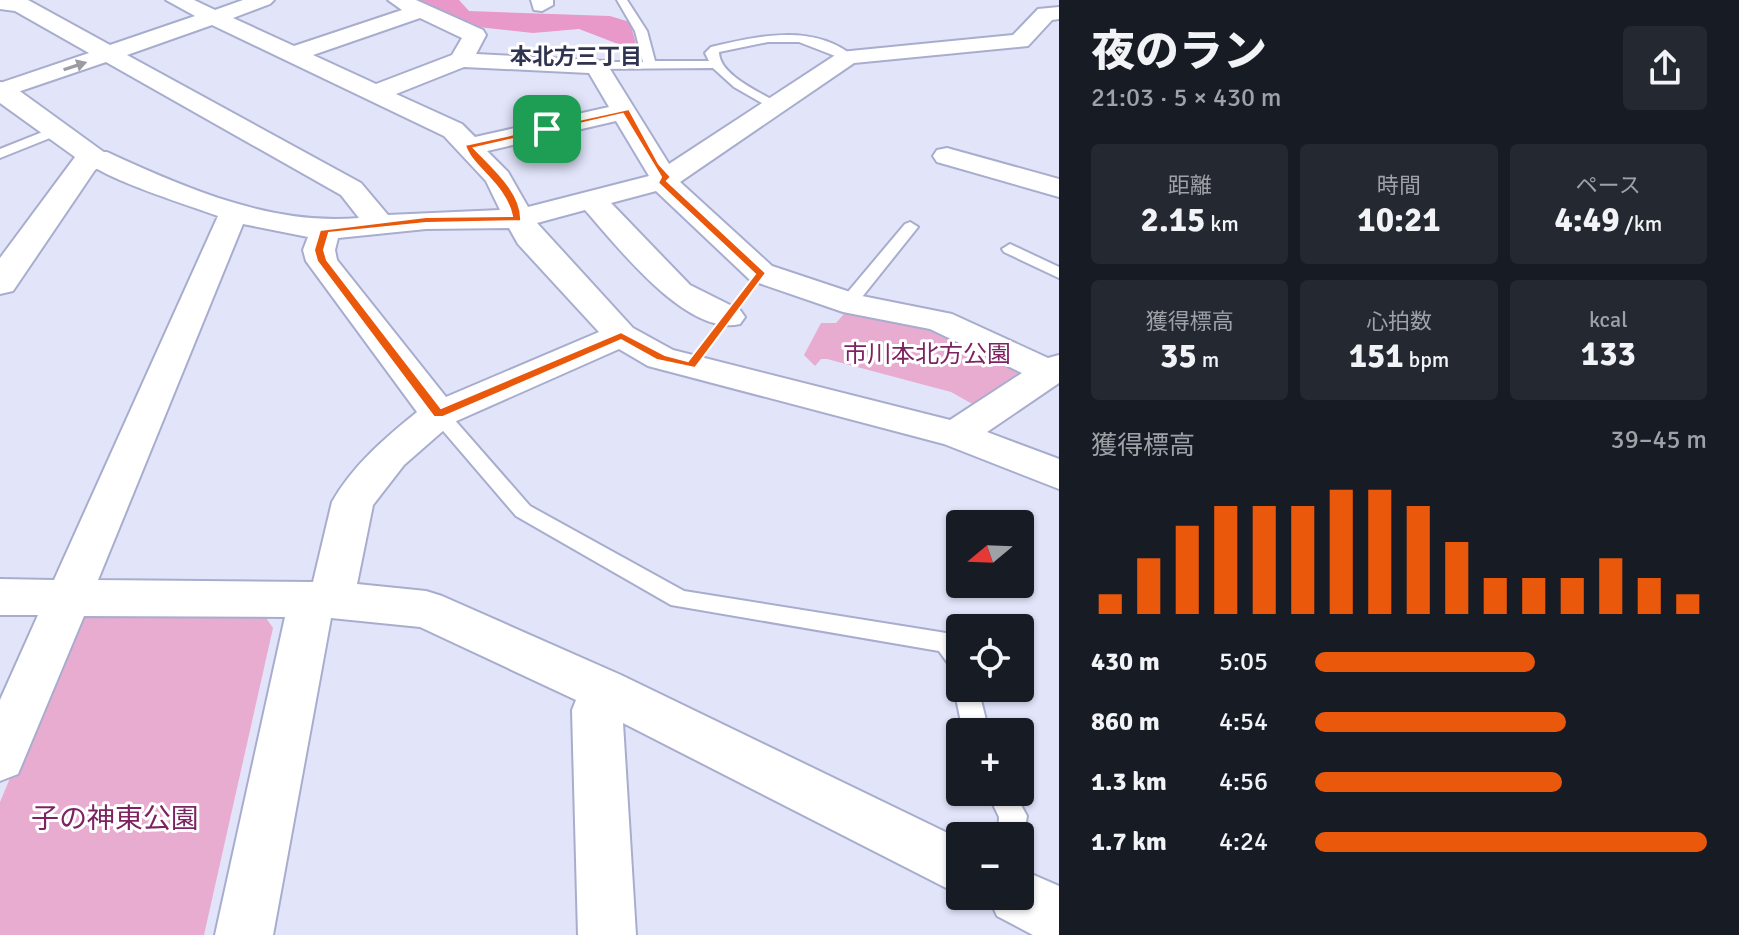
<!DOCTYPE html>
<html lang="ja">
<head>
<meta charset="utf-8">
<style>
	:root { --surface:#171b24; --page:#242831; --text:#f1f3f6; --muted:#9ea1a6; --accent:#ea580c }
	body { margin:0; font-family:Signika,"Noto Sans JP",sans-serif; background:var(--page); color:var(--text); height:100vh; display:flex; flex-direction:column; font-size:30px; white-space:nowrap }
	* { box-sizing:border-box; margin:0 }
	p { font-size:26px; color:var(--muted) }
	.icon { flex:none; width:44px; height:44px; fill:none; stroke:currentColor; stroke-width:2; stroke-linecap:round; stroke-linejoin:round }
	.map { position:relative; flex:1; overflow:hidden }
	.sheet { display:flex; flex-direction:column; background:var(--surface); width:680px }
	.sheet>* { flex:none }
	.needle { width:52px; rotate:251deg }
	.controls { position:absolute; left:946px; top:510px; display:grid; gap:16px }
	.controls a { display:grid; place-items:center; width:88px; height:88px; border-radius:8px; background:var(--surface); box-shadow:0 2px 6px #0004; font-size:40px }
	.pin { position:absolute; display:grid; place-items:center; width:68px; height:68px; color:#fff; margin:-34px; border-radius:16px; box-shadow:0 4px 12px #0006 }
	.round { display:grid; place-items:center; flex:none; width:84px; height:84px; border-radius:8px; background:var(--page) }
	.headline { display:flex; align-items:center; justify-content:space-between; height:136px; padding:0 32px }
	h1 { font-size:44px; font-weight:800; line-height:60px }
	.figures { display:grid; grid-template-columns:repeat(3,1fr); gap:12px; height:136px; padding:8px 32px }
	.figures div { display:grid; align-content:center; border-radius:8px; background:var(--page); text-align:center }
	.figures b { font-size:34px; font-weight:800 }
	.figures small { font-size:22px; font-weight:400 }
	.figures p { font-size:22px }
	.chart { height:224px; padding:16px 32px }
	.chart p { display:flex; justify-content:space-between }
	.chart svg { width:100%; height:144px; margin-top:8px; stroke:var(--accent); stroke-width:6 }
	ul { padding:0 32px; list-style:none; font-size:26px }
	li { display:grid; grid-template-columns:128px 96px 1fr; align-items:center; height:60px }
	li i { height:20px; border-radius:10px; background:var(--accent) }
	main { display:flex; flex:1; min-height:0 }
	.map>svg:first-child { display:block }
	.green { fill:#e9acd1 }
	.forest { fill:#e899ca }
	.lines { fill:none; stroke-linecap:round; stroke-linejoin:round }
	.service-casing { stroke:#a8adce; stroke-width:4 }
	.minor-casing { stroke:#a8adce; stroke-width:4 }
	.tertiary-casing { stroke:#a8adce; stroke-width:4 }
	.service { fill:#fff; fill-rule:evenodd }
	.minor { fill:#fff; fill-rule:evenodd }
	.tertiary { fill:#fff; fill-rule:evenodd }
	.oneway { fill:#9b9ba1 }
	.route { fill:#ea580c; stroke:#fff; stroke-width:2; fill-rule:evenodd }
	.labels { text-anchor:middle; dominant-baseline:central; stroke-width:6; stroke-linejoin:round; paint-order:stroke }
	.far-neighbourhood-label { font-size:22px; font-weight:bold; fill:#313450; stroke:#fff }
	.park-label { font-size:24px; fill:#7d2362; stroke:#fff }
	.near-park-label { font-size:28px; fill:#7d2362; stroke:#fff }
</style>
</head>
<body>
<main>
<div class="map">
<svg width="1059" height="935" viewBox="0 0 1059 935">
	<rect width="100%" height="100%" fill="#e2e5fa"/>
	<!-- green -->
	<g class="green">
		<polygon points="850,307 938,324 1038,371 983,410 951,392 827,359 821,359 815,366 804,355 821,323 836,323"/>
		<polygon points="95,607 262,612 273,628 204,935 0,935 0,802 76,620"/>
	</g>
	<!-- forest -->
	<polygon class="forest" points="411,0 459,0 469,11 610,16 630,22 636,44 631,49 579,29 533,33 478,27 432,12"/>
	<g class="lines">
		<!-- service casing -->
		<g class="service-casing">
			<g id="service">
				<path d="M617 0H627L647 31 655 61H709L705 53 711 47C757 36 814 23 854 57L848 61 799 42H768L719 52C719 75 760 92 778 103L780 106 774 110 734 87 713 68 593 69V63L597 62H643L635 31Z"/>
				<polygon points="55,127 60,128 60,134 0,158 0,149"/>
				<polygon points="910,222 918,227 854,307 842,307 842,299 905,224"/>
				<polygon points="1010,244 1059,267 1059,278 1004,252 1002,249"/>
				<path d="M439 408 446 410 530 506 684 591 946 633C964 640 960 656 960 672L952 669 939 651 671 605 516 516 432 418 430 414Z"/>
				<polygon points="960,680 960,688 978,688 989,732 963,732 954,688"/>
				<polygon points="987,792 1014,792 1027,816 1022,845 1020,836 998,836 999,817"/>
			</g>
		</g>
		<!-- minor casing -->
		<g class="minor-casing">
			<g id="minor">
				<path d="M0 0H28L110 45 195 16 166 0H194L215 10 243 0H274L270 4 233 18 294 46 402 10 388 0H416L483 30 486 35 476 54 605 61 669 164 840 52 1013 35 1038 9 1059 7V19L1052 20 1028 46 854 63 680 182 772 266 862 296 952 314 1048 358 1059 355V383L987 432 1059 459V489L944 444 648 366 619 349 452 423 404 465 373 505 357 584 426 591 442 596 621 675 960 839V895L623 723 636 935H578L572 710 576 700 420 627 331 618 273 935H215L285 617 84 616 18 774 0 781V700L38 615H0V579L54 580 218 216C191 206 97 177 83 158L87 152H107C185 188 272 226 359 218L341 195 106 62 0 98V83L89 53 15 11 0 9ZM420 18 462 38 452 55 376 84 313 55ZM212 25 444 136 486 181 500 210 388 215 361 183 127 55ZM464 67 589 73 609 107 475 137 462 124 396 94ZM616 121 649 176 528 207 508 172 487 151ZM656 191 750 280 843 312 930 329 1022 373 950 420 673 350 633 328 537 223 585 210C617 246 687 337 740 324L745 317 740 310 690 285 611 203ZM243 224 308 237 303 250 306 261 417 412C385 438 353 465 332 502L313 582 98 580ZM509 228 518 244 599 332 446 397 337 260 335 250 338 238 426 229Z"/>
				<polygon points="531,0 553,0 553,5 542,11 534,10"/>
				<polygon points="947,148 1059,179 1059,197 937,162 933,156 937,150"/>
				<polygon points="1020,869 1059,886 1059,935 1033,935 997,916 988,896 1020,896"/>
			</g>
		</g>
		<!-- tertiary casing -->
		<g class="tertiary-casing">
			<polygon id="tertiary" points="0,82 10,84 112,158 95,170 13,291 0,294 0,258 75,157 0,103"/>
		</g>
		<!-- service -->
		<use href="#service" class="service"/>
		<!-- minor -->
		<use href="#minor" class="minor"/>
		<!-- tertiary -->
		<use href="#tertiary" class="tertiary"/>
	</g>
	<!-- one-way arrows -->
	<defs><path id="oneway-solid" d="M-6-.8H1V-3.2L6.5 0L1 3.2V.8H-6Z" transform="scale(2)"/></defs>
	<use class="oneway" href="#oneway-solid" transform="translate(75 66) rotate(-18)"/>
	<!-- route -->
	<path class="route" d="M629 109 659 164 671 177 667 181 766 273 695 368 657 360 621 340 443 417H434L317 261 314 250 320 230 426 217 512 216C505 183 471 167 465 145ZM623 114 661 177 658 183 755 274 688 361 665 355 621 332 441 408 327 260 324 250 329 233 426 223 521 221C523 193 492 167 474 148Z"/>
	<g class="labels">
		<!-- far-neighbourhood labels -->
		<g class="far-neighbourhood-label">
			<text x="576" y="56">本北方三丁目</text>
		</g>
		<!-- park labels -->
		<g class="park-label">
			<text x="927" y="354">市川本北方公園</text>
		</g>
		<!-- near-park labels -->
		<g class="near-park-label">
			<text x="115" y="819">子の神東公園</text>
		</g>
	</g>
</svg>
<div class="controls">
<a><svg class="needle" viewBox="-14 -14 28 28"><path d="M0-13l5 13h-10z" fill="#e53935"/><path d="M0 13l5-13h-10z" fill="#9ea1a6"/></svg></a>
<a><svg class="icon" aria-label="locate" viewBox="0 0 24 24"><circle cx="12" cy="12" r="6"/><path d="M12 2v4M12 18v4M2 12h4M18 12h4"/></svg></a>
<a>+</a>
<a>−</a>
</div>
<div class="pin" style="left:547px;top:129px;background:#1e9e55"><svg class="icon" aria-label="arrive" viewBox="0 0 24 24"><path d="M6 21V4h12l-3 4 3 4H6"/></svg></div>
</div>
<section class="sheet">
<div class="headline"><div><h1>夜のラン</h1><p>21:03 · 5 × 430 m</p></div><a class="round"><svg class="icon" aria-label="share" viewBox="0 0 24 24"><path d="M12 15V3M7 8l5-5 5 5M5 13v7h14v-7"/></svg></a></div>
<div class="figures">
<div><p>距離</p><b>2.15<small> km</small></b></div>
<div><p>時間</p><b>10:21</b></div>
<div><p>ペース</p><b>4:49<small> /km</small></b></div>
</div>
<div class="figures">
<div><p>獲得標高</p><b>35<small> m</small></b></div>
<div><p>心拍数</p><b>151<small> bpm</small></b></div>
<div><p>kcal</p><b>133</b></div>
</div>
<div class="chart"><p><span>獲得標高</span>39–45 m</p>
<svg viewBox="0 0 160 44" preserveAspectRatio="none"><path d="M5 44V38M15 44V27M25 44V17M35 44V11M45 44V11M55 44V11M65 44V6M75 44V6M85 44V11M95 44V22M105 44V33M115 44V33M125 44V33M135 44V27M145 44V33M155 44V38"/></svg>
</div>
<ul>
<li><b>430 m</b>5:05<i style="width:56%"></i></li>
<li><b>860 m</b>4:54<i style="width:64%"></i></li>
<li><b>1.3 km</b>4:56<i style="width:63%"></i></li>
<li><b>1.7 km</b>4:24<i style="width:100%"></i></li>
</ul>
</section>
</main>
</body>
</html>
